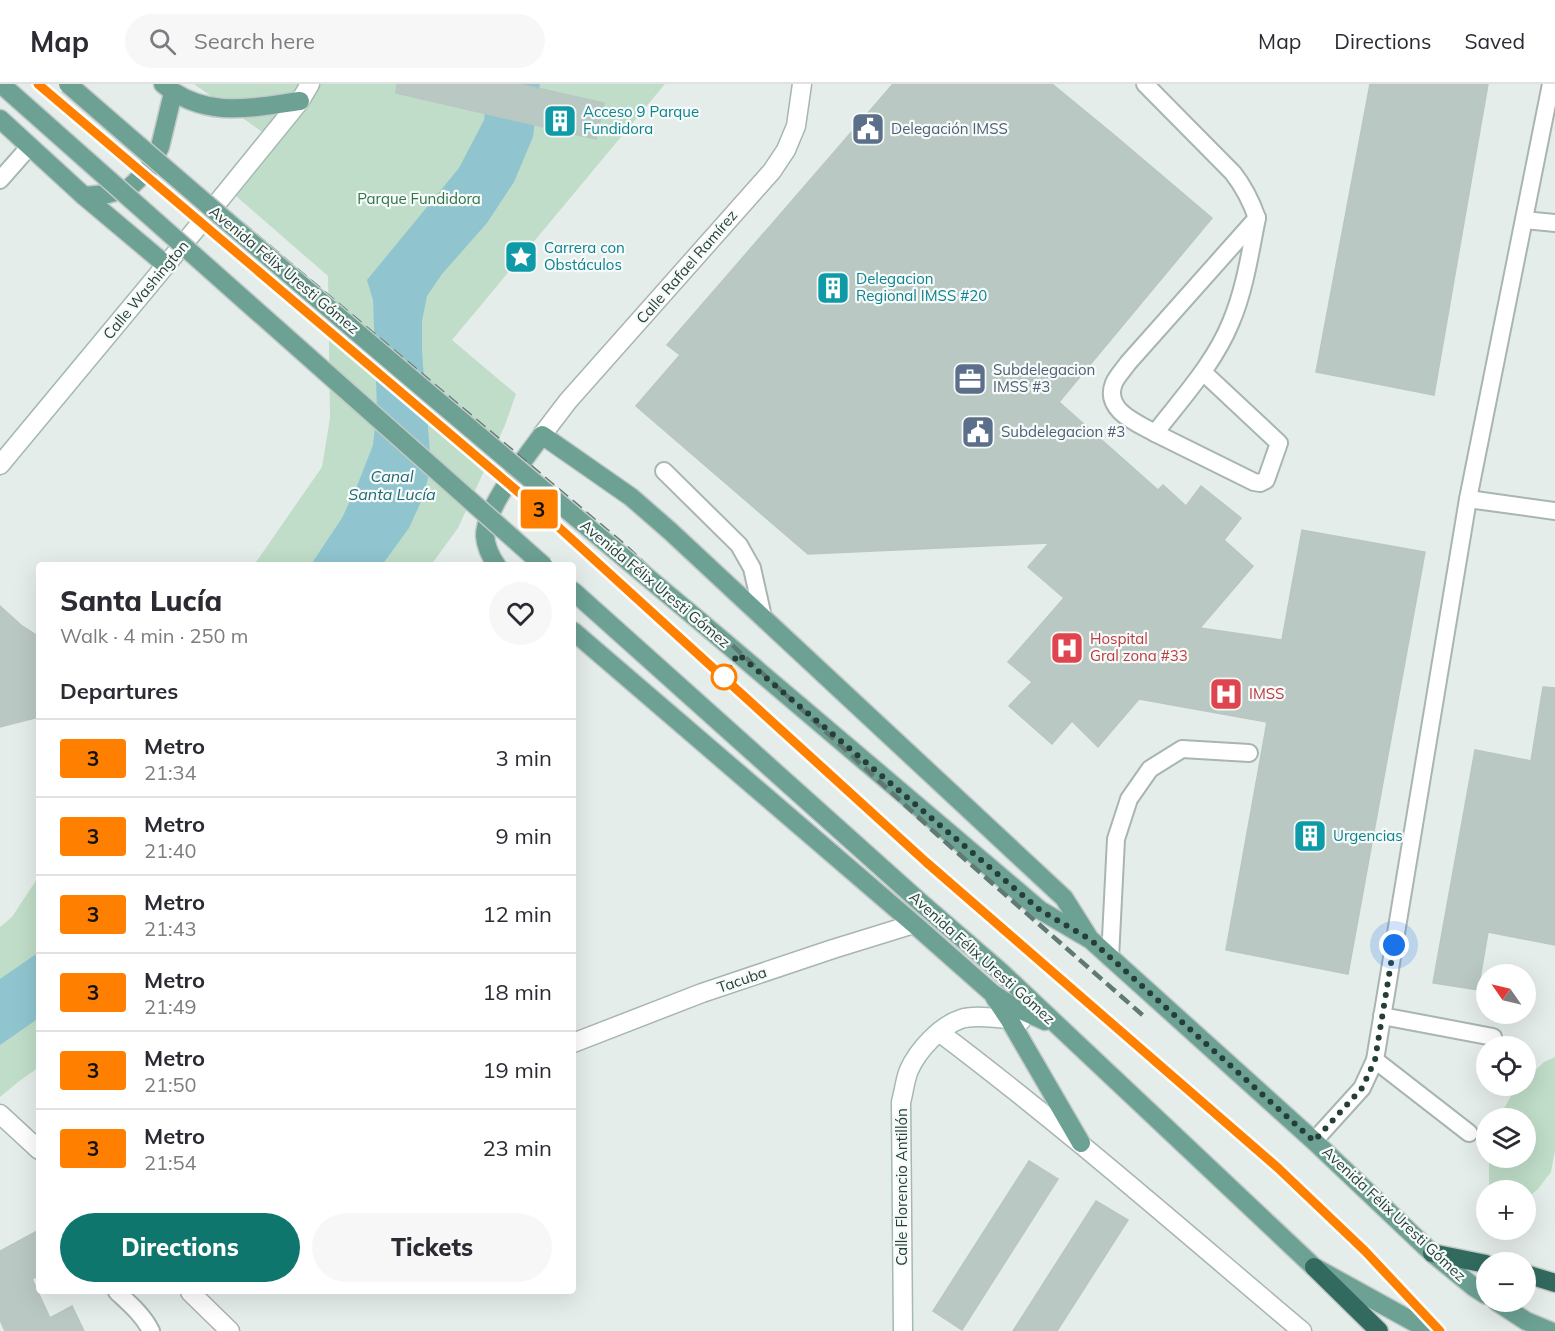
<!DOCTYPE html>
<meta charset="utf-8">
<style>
body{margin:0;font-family:Mulish,sans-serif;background:#f7f7f7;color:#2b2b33;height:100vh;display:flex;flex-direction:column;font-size:22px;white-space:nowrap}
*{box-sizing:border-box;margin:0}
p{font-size:20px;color:#7c7c81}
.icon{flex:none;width:33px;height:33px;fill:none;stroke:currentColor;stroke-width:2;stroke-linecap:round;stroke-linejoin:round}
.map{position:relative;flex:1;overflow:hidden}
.panel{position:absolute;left:36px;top:478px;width:540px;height:732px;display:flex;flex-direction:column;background:#fff;border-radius:6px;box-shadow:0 6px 24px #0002}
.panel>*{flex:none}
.badge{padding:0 12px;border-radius:4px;font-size:21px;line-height:39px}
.needle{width:39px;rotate:304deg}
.controls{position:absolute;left:1476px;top:880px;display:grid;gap:12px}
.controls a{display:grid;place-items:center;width:60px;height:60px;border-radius:50%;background:#fff;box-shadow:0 6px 24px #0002;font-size:30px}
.you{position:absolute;width:30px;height:30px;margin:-15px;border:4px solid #fff;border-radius:50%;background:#1a73e8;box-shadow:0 0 0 9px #1a73e833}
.map>.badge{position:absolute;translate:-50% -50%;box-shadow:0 0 0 3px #fff}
h2{padding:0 24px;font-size:22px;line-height:54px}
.round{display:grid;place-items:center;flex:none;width:63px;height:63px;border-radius:32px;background:#f7f7f7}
.summary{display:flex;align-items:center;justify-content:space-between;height:102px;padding:0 24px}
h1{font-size:28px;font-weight:800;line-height:45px}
.action{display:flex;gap:12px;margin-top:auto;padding:12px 24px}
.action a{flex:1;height:69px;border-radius:36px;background:#0f766e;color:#fff;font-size:24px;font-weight:800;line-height:69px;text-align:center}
.action a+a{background:#f7f7f7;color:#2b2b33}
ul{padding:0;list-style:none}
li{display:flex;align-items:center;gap:18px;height:78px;padding:0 24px;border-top:2px solid #e1e1e2}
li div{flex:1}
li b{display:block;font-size:22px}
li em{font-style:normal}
li .badge{min-width:66px;font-weight:700;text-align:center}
header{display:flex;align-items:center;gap:36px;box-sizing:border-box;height:84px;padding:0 30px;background:#fff;border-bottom:2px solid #e1e1e2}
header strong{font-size:28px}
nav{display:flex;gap:33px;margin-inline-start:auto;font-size:21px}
.search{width:420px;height:54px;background:#f7f7f7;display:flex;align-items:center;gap:15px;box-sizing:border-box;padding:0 21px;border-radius:33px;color:#7c7c81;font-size:22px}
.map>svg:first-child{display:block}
.green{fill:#bfddc8}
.water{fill:#90c5cf}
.building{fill:#bac8c3;stroke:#b8c7c1;stroke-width:1.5}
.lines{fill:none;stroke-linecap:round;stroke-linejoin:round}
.lane-casing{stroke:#a8b5b1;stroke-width:20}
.street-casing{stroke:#a8b5b1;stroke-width:21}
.secondary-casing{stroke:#a4b9b2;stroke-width:21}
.primary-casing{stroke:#c2c9c7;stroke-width:21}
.highway-casing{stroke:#c2c9c7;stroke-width:21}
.lane{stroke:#fff;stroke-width:16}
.street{stroke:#fff;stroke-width:18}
.secondary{stroke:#fff;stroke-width:18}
.primary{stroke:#6ca194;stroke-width:18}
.highway{stroke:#326a5f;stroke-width:18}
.rail{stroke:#607a73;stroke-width:4.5;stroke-dasharray:12 6;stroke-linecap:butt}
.primary-bridge-casing{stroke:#c2c9c7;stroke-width:21;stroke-linecap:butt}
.primary-bridge{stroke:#6ca194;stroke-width:18}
.line-casing{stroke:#fff;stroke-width:14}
.line{stroke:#ff8000;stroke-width:9}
.walk{stroke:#253f38;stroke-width:6;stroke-dasharray:0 10.8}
.stop-dot{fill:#fff;stroke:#ff8000;stroke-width:3}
.labels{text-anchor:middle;stroke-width:4.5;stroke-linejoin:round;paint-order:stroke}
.culture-label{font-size:15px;fill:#0d838f;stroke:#f6faf8;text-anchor:start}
.service-label{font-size:15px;fill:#4e5e75;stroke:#f6faf8;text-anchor:start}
.park-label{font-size:15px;fill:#31744b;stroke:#f6faf8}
.street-label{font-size:15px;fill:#253f38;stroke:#f6faf8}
.health-label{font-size:15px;fill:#be3a42;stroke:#f6faf8;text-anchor:start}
.water-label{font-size:16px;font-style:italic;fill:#216978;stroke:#f6faf8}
</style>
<header>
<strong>Map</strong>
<div class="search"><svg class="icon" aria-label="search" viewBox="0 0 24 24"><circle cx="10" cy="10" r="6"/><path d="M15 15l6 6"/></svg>Search here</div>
<nav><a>Map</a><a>Directions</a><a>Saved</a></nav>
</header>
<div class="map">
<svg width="1555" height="1247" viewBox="0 0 1555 1247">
<rect width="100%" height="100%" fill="#e5edea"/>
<g class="green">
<path d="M194,0H665L452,256L516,310L505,341L458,444L431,481H254L322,383L330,334L328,192L236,112L278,59Z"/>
<path d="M39,792V983L18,998L0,1013V843L12,833Z"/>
<path d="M1555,973V1066L1551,1088L1538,1105L1526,1115V1107H1489V1074H1526V1035H1498L1515,1005L1517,1002H1526V995L1544,978Z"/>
</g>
<g class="water">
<path d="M489,0H540L533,53L514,98L487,139L442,190L427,212L422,237V268L431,381L424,411L409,444L382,481L310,482L342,434L357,402L373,361L377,324L373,216L367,196L459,84L484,36Z"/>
<path d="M39,868V934L0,961V895Z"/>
</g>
<g class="building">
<path d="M397,0H519L604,19L596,55L396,9Z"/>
<path d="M893,0H1052L1113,50L1212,134L1059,318L1158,406L1163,401L1186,422L1201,402L1241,434L1224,456L1253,482L1200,544L1282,556L1302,446L1425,468L1348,890L1226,866L1267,638L1139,615L1098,663L1072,637L1052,660L1009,622L1032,598L1008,578L1064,514L1028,483L1049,459L808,470L636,322L680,271L667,261Z"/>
<path d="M1370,0H1488L1434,311L1316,288Z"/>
<path d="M0,522L21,541L39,553V633L0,643Z"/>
<path d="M1543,603L1555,604V861L1488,848L1478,906L1433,899L1475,666L1531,677Z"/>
<path d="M1029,1077L1058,1095L962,1246L933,1227Z"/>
<path d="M1096,1117L1128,1136L1057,1247H1013Z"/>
<path d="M39,1146V1191L32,1195L50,1234L72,1222L84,1247H5L0,1236V1167Z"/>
</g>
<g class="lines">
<g class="lane-casing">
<g id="lane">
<path d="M1145,0L1233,89C1244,103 1251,117 1257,134"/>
<path d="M0,96L30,62"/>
<path d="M1257,134C1250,169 1245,205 1231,238C1214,280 1182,314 1155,349C1137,339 1103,326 1114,299C1117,292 1124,285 1128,279Z"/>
<path d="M1524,136L1555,139"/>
<path d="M1155,349L1254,398L1260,399L1266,396L1279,359L1203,288"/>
<path d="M664,387L739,461L752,484L763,533"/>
<path d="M1468,415L1555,427"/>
<path d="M1110,874L1116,755L1129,715L1150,685L1182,665L1249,669"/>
<path d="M1382,932L1493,953"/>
<path d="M1469,1049L1375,976L1468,415L1551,0"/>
<path d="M1314,1057L1362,1004L1375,976"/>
<path d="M117,1208C130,1220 143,1231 151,1247"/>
</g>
</g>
<g class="street-casing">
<g id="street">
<path d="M542,351L568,317L772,87L786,66L796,42L802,0"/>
<path d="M939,948C1064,1042 1182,1146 1302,1247"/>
<path d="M573,959L702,909L833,865L914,840"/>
<path d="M0,1030L39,1066"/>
<path d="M190,1208L230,1247"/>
</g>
</g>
<g class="secondary-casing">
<g id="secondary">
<path d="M0,381L205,134L300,17L310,0"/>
<path d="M903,1247L901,1018C904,1008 905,995 909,986C918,966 940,942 961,935C975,930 1006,935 1021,937"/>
</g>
</g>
<g class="primary-casing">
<g id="primary">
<path d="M163,0C204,35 251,24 300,17"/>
<path d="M0,35L84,112L166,181"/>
<path d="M84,112L107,110L129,104L148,86L160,63L173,9"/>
<path d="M497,482C490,472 486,464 485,452C485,423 525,375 542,351L631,413L670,447L1064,814L1088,852"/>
<path d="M573,507L920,818L1001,888L1314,1183L1430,1247"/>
<path d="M702,539L1040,826L1091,856L1314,1057L1432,1169L1475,1204L1486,1211"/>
<path d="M573,547L914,840L992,909L1012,922L1045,937"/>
<path d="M995,914L1009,935L1081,1059"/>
<path d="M1497,1218L1526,1237L1550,1247"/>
</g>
</g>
<g class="highway-casing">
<g id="highway">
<path d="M1432,1169L1486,1180"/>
<path d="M1314,1183L1379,1247"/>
<path d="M1526,1190L1555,1199"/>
</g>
</g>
<use href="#lane" class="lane"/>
<use href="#street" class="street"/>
<use href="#secondary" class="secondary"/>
<use href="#primary" class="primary"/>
<use href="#highway" class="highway"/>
<g class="rail">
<path d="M38,0L543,429L926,778L1128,954"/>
<path d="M76,0L626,463L943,756L1147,935"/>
</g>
<g class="primary-bridge-casing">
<g id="primary-bridge">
<path d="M1,0L544,482"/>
<path d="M68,0C277,182 489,361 702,539"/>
</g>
</g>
<use href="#primary-bridge" class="primary-bridge"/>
</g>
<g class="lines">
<g class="line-casing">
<path id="line" d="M38,0L543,429L926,778L1278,1084L1365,1167L1440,1247"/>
</g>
<use href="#line" class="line"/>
<path class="walk" d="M724,593L738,570L1040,826L1091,856L1314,1057L1362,1004L1375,976L1394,861"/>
</g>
<defs>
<g id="building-square" transform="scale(1.725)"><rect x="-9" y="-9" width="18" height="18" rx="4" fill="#0f9aa8" stroke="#f6faf8"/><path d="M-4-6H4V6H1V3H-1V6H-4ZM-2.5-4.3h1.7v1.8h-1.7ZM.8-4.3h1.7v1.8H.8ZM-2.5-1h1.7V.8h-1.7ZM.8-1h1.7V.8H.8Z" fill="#fff"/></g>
<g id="civic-square" transform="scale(1.725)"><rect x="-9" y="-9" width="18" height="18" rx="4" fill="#5c6f8a" stroke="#f6faf8"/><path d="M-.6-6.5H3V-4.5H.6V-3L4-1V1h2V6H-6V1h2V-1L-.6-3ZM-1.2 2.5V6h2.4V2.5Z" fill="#fff"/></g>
<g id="sight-square" transform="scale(1.725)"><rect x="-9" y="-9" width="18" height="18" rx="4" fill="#0f9aa8" stroke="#f6faf8"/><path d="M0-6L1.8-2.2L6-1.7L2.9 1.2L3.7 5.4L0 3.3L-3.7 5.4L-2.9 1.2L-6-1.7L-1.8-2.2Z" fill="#fff"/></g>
<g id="office-square" transform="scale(1.725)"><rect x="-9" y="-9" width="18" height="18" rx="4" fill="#5c6f8a" stroke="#f6faf8"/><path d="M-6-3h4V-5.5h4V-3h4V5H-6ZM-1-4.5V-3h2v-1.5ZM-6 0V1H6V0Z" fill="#fff"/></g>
<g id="hospital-square" transform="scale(1.725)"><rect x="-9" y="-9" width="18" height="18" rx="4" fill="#e0444e" stroke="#f6faf8"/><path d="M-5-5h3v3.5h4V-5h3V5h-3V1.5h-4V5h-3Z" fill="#fff"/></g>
</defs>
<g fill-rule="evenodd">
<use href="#building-square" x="560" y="37"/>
<use href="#civic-square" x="868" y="45"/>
<use href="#sight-square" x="521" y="173"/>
<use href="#building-square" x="833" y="204"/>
<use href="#office-square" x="970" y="295"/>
<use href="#civic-square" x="978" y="348"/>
<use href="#hospital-square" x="1067" y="564"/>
<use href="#hospital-square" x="1226" y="610"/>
<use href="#building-square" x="1310" y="752"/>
</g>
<circle class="stop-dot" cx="724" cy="593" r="12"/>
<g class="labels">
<g class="culture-label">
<text x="583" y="33">Acceso 9 Parque<tspan x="583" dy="17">Fundidora</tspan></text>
<text x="544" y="169">Carrera con<tspan x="544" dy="17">Obstáculos</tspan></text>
<text x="856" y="200">Delegacion<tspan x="856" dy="17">Regional IMSS #20</tspan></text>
<text x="1333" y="757">Urgencias</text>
</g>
<g class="service-label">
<text x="891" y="50">Delegación IMSS</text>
<text x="993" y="291">Subdelegacion<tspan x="993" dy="17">IMSS #3</tspan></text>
<text x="1001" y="353">Subdelegacion #3</text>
</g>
<g class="park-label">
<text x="419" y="120">Parque Fundidora</text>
</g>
<g class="street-label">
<text transform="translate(687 183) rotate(-49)" y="5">Calle Rafael Ramírez</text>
<text transform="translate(284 186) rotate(40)" y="5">Avenida Félix Uresti Gómez</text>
<text transform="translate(146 206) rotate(-50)" y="5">Calle Washington</text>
<text transform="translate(655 500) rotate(40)" y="5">Avenida Félix Uresti Gómez</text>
<text transform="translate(982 874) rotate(42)" y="5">Avenida Félix Uresti Gómez</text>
<text transform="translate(742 896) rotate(-19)" y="5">Tacuba</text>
<text transform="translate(902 1103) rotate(-90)" y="5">Calle Florencio Antillón</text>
<text transform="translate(1394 1130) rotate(43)" y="5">Avenida Félix Uresti Gómez</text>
</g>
<g class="health-label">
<text x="1090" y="560">Hospital<tspan x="1090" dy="17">Gral zona #33</tspan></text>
<text x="1249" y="615">IMSS</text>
</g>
<g class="water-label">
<text x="392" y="398">Canal<tspan x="392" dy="18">Santa Lucía</tspan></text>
</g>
</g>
</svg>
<div class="controls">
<a><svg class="needle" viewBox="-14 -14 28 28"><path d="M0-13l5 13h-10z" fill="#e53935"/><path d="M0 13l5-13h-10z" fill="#7c7c81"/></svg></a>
<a><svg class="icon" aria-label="locate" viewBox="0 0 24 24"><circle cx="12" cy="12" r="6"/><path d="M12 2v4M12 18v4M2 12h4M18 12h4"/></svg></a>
<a><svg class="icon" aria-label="layers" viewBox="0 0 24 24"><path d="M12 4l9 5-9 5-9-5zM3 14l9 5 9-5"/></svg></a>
<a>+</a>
<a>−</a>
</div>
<div class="you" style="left:1394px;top:861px"></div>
<b class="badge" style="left:539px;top:425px;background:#ff8000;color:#111">3</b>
<section class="panel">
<div class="summary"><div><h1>Santa Lucía</h1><p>Walk · 4 min · 250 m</p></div><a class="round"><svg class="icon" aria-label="heart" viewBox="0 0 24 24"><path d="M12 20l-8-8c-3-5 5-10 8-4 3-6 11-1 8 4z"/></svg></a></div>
<h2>Departures</h2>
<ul>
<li><span class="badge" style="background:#ff8000;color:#111">3</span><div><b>Metro</b><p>21:34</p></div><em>3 min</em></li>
<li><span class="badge" style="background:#ff8000;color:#111">3</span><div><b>Metro</b><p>21:40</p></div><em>9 min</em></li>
<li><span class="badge" style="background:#ff8000;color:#111">3</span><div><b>Metro</b><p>21:43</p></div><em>12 min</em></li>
<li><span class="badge" style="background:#ff8000;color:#111">3</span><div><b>Metro</b><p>21:49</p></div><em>18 min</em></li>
<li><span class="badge" style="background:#ff8000;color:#111">3</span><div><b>Metro</b><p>21:50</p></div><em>19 min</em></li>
<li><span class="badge" style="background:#ff8000;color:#111">3</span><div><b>Metro</b><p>21:54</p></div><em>23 min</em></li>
</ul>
<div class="action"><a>Directions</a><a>Tickets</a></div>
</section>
</div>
